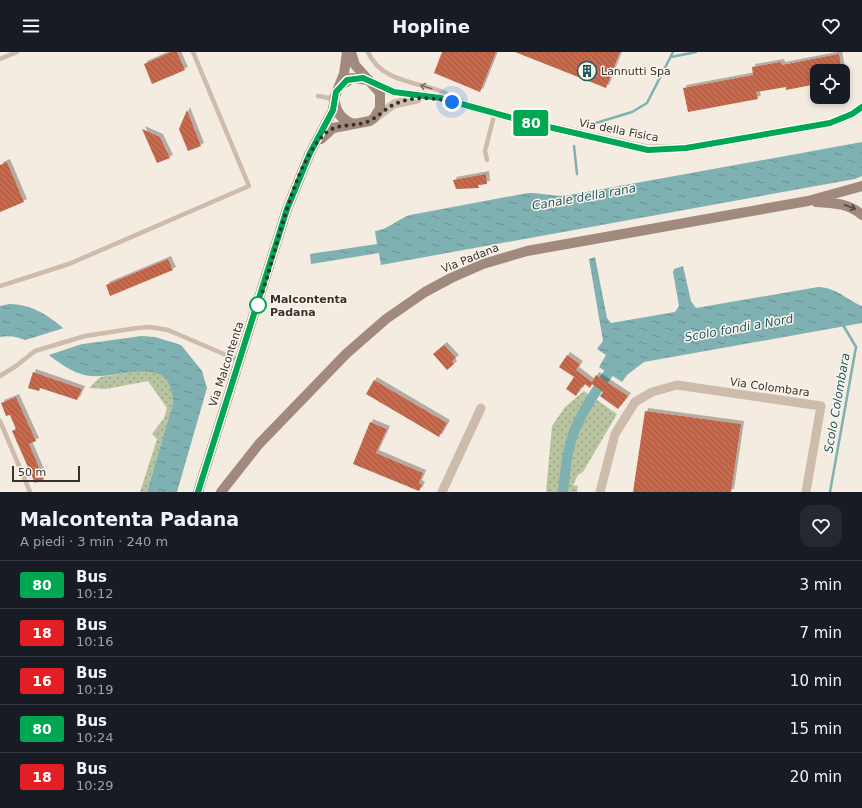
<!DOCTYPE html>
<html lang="it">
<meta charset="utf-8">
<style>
body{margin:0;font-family:"DejaVu Sans",sans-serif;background:#242831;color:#f1f3f6;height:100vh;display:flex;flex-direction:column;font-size:15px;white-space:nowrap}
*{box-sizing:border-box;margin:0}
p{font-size:13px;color:#9ea1a6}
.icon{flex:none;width:22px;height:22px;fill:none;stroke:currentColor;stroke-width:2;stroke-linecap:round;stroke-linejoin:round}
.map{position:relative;height:440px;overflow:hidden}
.details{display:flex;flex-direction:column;background:#171b24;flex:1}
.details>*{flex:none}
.badge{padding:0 8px;border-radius:3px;font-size:14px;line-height:26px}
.fabs{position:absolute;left:810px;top:12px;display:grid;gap:8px}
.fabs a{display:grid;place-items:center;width:40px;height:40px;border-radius:8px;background:#171b24;box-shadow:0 2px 6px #0003;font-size:20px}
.scale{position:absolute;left:12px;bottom:10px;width:68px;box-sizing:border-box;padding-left:4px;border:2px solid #3b302b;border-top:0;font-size:11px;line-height:14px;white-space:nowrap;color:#3b302b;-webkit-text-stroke:3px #fbf5ee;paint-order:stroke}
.you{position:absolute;width:20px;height:20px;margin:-10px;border:3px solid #fff;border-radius:50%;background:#1a73e8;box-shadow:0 0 0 6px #1a73e833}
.map>.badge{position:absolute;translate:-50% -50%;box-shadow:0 0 0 2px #fff}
.round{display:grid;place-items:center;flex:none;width:42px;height:42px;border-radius:12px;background:#242831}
.overview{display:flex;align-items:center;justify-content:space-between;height:68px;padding:0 20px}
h1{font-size:19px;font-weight:700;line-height:30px}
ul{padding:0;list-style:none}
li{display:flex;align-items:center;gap:12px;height:48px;padding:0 20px;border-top:1px solid #363941}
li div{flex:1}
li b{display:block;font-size:15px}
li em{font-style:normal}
li .badge{min-width:44px;font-weight:700;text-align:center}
header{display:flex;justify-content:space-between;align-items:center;height:52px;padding:0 20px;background:#171b24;font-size:18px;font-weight:700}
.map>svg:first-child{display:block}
.grass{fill:url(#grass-dots)}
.water{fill:url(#water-ripples)}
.pier{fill:#f4ebe1}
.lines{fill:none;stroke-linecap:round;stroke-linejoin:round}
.stream{stroke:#7fb0b2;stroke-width:2.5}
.canal{stroke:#7fb0b2;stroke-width:10}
.building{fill:url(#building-back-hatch);filter:url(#shadow)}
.lane{stroke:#cdbbac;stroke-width:4.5}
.street{stroke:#cdbbac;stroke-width:9}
.secondary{stroke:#a18a7d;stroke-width:10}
.oneway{stroke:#7d6f65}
.oneway2{stroke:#544640}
.line-casing{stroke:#fff;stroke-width:9}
.line{stroke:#00a651;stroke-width:6}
.walk{stroke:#3b302b;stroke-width:4;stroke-dasharray:0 7.2}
.stop-dot{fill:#fff;stroke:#00a651;stroke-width:2}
.labels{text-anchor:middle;stroke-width:3;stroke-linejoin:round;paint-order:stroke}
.poi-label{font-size:11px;fill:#3b302b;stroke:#fbf5ee;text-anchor:start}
.street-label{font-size:11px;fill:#3b302b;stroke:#fbf5ee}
.stop-label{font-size:11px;font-weight:bold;fill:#3b302b;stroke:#fbf5ee;text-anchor:start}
.water-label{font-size:12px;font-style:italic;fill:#1f5a5e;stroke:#fbf5ee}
</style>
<header><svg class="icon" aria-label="menu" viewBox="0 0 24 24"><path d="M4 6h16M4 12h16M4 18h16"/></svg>Hopline<svg class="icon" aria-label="heart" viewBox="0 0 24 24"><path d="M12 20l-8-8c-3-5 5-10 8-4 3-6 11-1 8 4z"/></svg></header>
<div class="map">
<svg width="862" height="440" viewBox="0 0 862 440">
<defs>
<pattern id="grass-dots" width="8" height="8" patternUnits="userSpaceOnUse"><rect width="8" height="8" fill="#b8c4a0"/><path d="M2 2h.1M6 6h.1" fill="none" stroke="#97a083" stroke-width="1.8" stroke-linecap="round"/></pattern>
<pattern id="water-ripples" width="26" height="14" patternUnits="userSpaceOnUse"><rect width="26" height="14" fill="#7fb0b2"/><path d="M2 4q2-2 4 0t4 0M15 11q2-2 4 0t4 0" fill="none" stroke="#699091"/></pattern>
<pattern id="building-back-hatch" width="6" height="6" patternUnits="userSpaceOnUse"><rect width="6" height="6" fill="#c8694b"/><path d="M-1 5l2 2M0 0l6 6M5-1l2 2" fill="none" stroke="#a4573f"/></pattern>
<filter id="shadow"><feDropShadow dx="3" dy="-3" stdDeviation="0" flood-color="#0004"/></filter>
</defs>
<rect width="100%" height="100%" fill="#f4ebe1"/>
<g class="grass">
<path d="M148,318C168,324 173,331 173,351L147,440H140L157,387L152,382L164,366L167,356L148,329L106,337L89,336L100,325Z"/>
<path d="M584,339L617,362L583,420L578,423L573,433L578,434L577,440H546L552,374L565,355Z"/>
</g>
<g class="water">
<path d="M862,90V124L855,127L381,213L379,201L311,212L310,202L377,192L375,179C387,178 398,167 410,163L528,141C542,140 556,146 570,143Z"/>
<path d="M595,205L607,266L611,271L675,260L679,254L673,220L674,217L683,214L691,249L696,256L818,235C838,236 845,247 862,254V271L644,310L627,323L622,330L599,315L606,303L597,297L603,289L589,207Z"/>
<path d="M9,252C41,252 59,274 83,292L142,284L155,285L181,293L202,319L207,336L177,440H147L173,351C172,295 113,333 81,322C52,313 32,279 0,285V254Z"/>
</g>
<path class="pier" d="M64,276L85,291L46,304L22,289Z"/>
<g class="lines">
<g class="stream">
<path d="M671,5L696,0"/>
<path d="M596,71L632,60L647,51L673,0"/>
<path d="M574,94L577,122"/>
<path d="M830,440L856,295L843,273"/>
</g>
<path class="canal" d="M563,440C565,419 567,397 575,377C585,354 601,331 616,311"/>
</g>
<g class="building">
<path d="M171,0H177L185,18L152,32L144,12Z"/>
<path d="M442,0H496L480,40L434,21Z"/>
<path d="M515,0H620L606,36Z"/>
<path d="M839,2L842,19H817V32L786,38V35L756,40L758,47L688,60L683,36L753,23L752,15L781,10L782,13Z"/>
<path d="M187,58L201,94L188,99L179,77Z"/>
<path d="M142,77L160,85L170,106L157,111Z"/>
<path d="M7,110L24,150L0,160V113Z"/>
<path d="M486,122L487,132L478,133L479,136L456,137L453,128Z"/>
<path d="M168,207L173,218L110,244L106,233Z"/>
<path d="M444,293L456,306L452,309L454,312L447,318L433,302Z"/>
<path d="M567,303L580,312L576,318L592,330L596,323L628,344L618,357L600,344L603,340L592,332L590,336L585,332L582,336L581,335L576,344L566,337L574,325L559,315Z"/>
<path d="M33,320L82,337L77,348L40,336L39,339L28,336Z"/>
<path d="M374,328L447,371L439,385L366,342Z"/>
<path d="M16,345L36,389L29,392L44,427L35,431L12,379L16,377L10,363L6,364L1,351Z"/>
<path d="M645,359L741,372L731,440H633Z"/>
<path d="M370,370L387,377L376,401L423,421L419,431L422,433L419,439L353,412Z"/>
</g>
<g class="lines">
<g class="lane">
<path d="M368,0C380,28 413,30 438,38C446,41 454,45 461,48"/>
<path d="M0,7L17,0"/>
<path d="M318,44L335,47"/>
<path d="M487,108L485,99L495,60"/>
<path d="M0,234L69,212L249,134L193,0"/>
<path d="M0,324L16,314L35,299L85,284L137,276L150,275L168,278L240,309"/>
<path d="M0,369L30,440"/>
</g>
<g class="street">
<path d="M371,30L394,40L440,46L523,69L647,97L686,96L830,71L852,62L862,55"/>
<path d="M375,66L394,52L417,47"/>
<path d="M442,440L481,356"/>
<path d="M600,440L615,382L635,350L652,340L677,333L821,354L806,440"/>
</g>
<g class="secondary">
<path d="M340,34L352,26L369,28"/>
<path d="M335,51C337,62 343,69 354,72"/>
<path d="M321,87L333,76L370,69L374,66L380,56V41L355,13L351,0"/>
<path d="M816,150C833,151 848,151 862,163"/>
<path d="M198,440L287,157L310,101L333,58L335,44L344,22L347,0"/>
<path d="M221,440L259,392L346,302L386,267L425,240L451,226L483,212L527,199L808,149L862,134"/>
</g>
</g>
<defs><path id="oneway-shaft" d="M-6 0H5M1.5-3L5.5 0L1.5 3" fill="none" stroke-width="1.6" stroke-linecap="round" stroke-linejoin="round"/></defs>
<use class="oneway" href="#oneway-shaft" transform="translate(426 35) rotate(-163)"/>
<use class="oneway2" href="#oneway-shaft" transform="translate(850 155) rotate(21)"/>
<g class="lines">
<g class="line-casing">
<path id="line" d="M198,440L287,157L310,101L333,58L336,40L347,28L363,26L394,40L440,46L523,69L648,98L686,96L830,71L852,62L862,55"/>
</g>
<use href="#line" class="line"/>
<path class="walk" d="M258,253C275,210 292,108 327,80C340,70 357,76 371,68C379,64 385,57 393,53C410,44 434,45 452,50"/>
</g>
<defs>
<g id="building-ring" transform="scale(1)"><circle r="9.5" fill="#fbf5ee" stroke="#1f5a5e" stroke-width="1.5"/><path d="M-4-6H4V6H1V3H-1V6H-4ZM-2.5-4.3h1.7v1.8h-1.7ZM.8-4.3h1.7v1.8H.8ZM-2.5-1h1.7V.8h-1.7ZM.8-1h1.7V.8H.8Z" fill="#1f5a5e"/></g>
</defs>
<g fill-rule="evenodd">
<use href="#building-ring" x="587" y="19"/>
</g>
<circle class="stop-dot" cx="258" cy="253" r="8"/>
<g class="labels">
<g class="poi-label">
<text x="601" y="23">Lannutti Spa</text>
</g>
<g class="street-label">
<text transform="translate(619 78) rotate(11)" y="4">Via della Fisica</text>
<text transform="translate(470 206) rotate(-22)" y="4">Via Padana</text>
<text transform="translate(226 312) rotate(-72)" y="4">Via Malcontenta</text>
<text transform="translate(770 335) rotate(8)" y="4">Via Colombara</text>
</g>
<g class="stop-label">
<text x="270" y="251">Malcontenta<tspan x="270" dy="13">Padana</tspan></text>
</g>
<g class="water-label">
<text transform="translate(584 145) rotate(-10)" y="4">Canale della rana</text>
<text transform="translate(739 276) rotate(-10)" y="4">Scolo fondi a Nord</text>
<text transform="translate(837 351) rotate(-80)" y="4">Scolo Colombara</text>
</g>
</g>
</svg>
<div class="fabs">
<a><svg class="icon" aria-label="locate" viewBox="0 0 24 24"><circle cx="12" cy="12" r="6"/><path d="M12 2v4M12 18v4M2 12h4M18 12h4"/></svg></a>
</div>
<div class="scale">50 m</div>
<div class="you" style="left:452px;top:50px"></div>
<b class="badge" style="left:531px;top:71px;background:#00a651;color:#fff">80</b>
</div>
<section class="details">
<div class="overview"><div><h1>Malcontenta Padana</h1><p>A piedi · 3 min · 240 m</p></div><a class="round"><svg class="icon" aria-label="heart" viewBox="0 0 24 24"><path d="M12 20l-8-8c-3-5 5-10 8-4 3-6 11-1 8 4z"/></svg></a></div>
<ul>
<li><span class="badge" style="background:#00a651;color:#fff">80</span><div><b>Bus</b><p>10:12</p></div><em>3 min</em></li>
<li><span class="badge" style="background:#e31e24;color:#fff">18</span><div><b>Bus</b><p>10:16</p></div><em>7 min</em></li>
<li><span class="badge" style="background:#e31e24;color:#fff">16</span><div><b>Bus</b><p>10:19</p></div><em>10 min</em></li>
<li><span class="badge" style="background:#00a651;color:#fff">80</span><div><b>Bus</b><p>10:24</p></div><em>15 min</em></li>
<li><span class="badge" style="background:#e31e24;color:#fff">18</span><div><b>Bus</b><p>10:29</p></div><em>20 min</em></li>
</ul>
</section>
